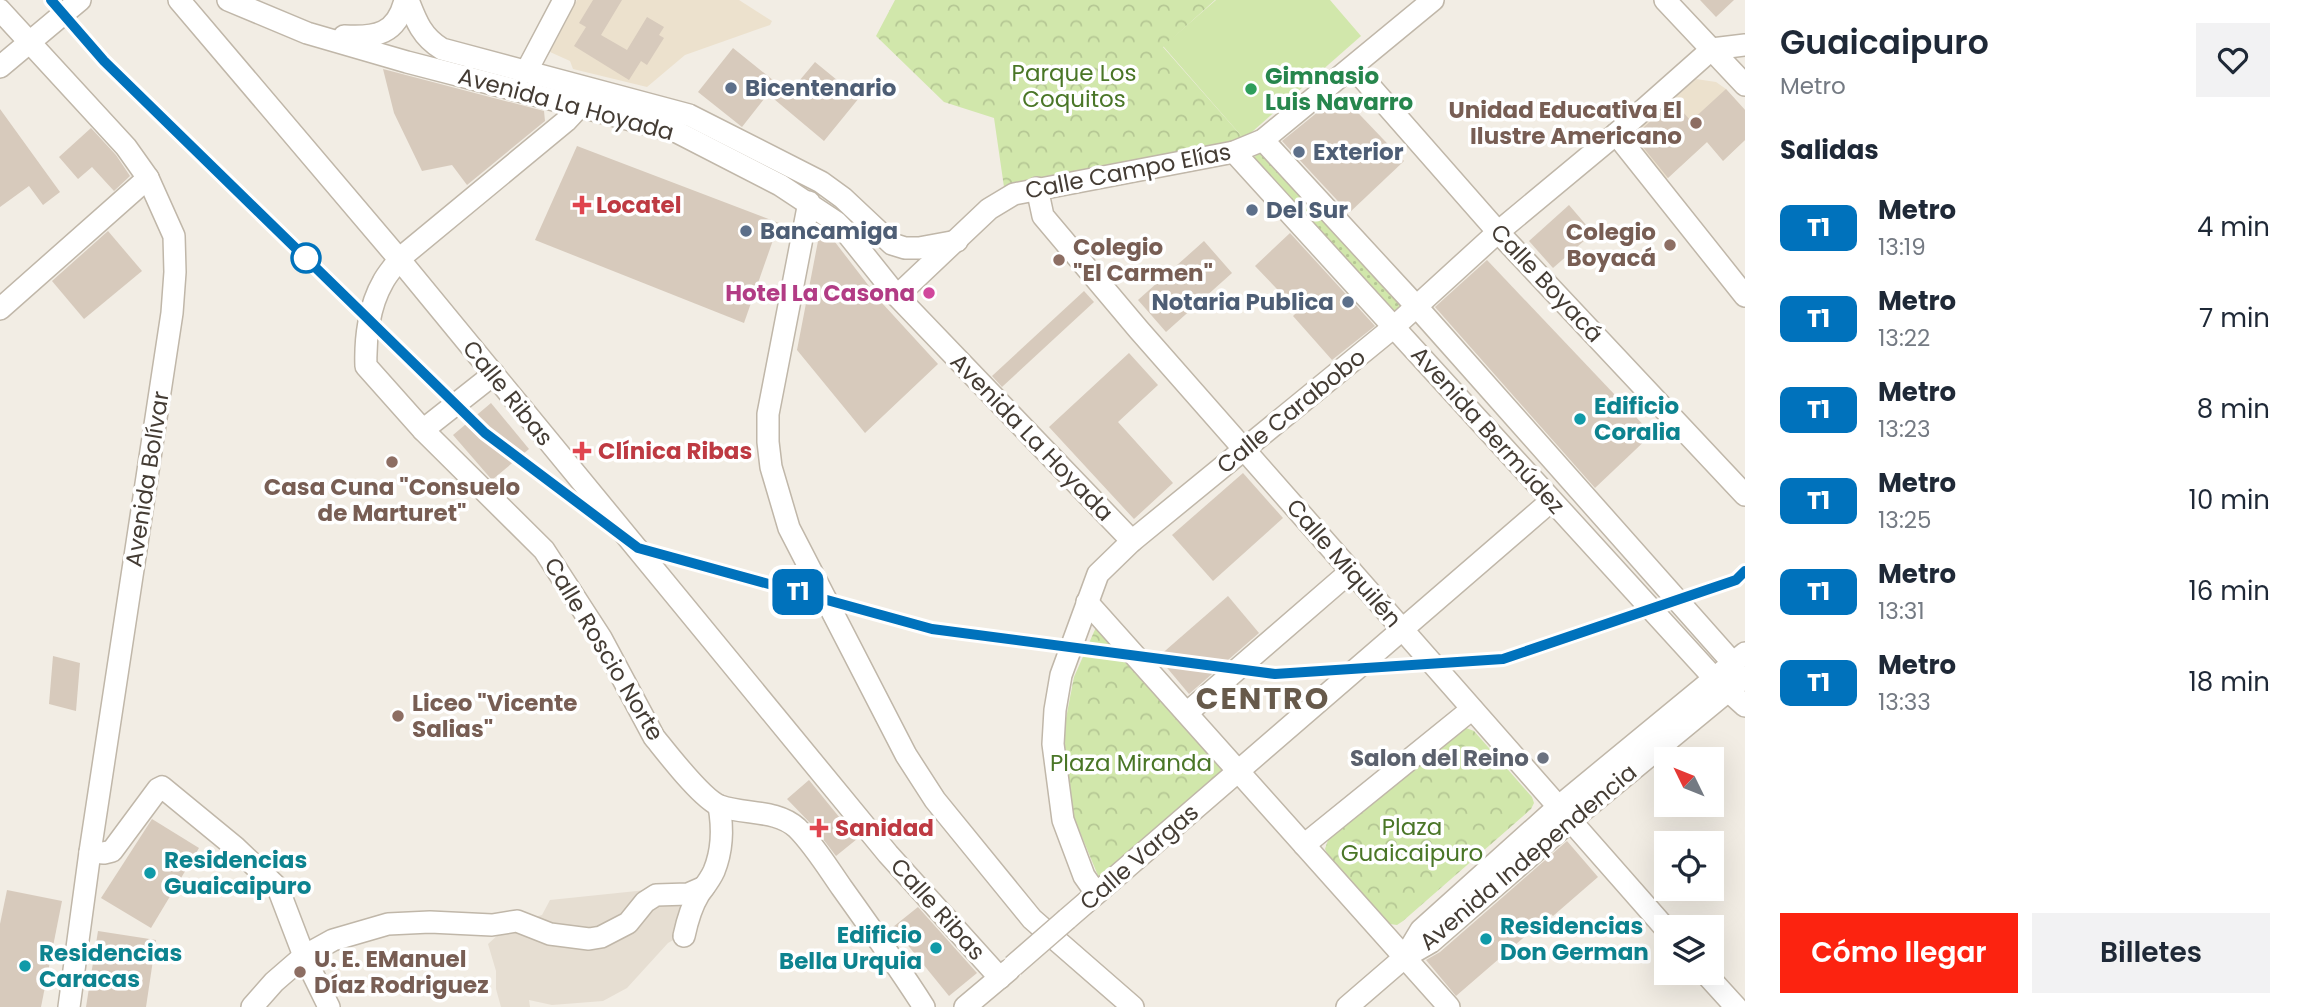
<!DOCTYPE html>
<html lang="es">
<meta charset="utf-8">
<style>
body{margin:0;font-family:Poppins,sans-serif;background:#f2f2f3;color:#1f2937;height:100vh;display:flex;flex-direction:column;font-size:26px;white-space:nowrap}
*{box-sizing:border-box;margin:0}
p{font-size:23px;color:#747a83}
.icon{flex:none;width:38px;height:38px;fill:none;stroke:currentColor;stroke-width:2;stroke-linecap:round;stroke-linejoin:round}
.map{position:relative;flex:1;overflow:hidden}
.panel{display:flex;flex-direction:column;background:#fff;width:560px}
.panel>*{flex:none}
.badge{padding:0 14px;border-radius:10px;font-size:24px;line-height:46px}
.needle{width:46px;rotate:313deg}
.tools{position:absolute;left:1654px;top:747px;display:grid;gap:14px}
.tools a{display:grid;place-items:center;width:70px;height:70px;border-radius:0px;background:#fff;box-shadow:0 7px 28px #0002;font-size:35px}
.map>.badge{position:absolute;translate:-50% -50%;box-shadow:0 0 0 4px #fff}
h2{padding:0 35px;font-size:26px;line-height:63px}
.round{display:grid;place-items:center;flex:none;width:74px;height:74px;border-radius:0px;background:#f2f2f3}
.head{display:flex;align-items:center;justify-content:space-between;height:119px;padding:0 35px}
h1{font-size:33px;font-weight:600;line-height:52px}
.button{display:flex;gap:14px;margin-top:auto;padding:14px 35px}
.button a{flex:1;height:80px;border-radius:0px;background:#fc2310;color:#fff;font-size:28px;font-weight:600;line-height:80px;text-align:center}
.button a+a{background:#f2f2f3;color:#1f2937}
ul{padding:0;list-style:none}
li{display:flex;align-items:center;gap:21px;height:91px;padding:0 35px}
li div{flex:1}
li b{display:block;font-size:26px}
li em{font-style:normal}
li .badge{min-width:77px;font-weight:700;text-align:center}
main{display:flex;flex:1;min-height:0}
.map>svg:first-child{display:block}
.residential{fill:#e6ded2}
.education{fill:#ece1cd}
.grass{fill:url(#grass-dots)}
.park{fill:url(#park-crowns)}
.pitch{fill:#d1e7ab}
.building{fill:#d7cabc}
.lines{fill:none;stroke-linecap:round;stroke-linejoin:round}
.minor-casing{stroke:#c0b7a9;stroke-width:24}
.minor{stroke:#fff;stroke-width:21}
.minor-bridge-casing{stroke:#c0b7a9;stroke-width:24;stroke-linecap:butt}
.minor-bridge{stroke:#fff;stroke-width:21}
.line-casing{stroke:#fff;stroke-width:16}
.line{stroke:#0072bc;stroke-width:10}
.service-dot{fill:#5c6f8a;stroke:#fff;stroke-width:2.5}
.leisure-dot{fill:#2e9e5b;stroke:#fff;stroke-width:2.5}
.education-dot{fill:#8d6e63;stroke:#fff;stroke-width:2.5}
.health-dot{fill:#e0444e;stroke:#fff;stroke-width:2.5}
.stop-dot{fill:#fff;stroke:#0072bc;stroke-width:3.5}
.hotel-dot{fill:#d1479c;stroke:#fff;stroke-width:2.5}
.culture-dot{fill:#0f9aa8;stroke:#fff;stroke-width:2.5}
.worship-dot{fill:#6b7280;stroke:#fff;stroke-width:2.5}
.labels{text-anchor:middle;stroke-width:7;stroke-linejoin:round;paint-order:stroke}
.park-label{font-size:23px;fill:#4a7627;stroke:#fff}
.leisure-label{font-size:23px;font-weight:bold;fill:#27864d;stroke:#fff;text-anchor:start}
.service-label{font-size:23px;font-weight:bold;fill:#4e5e75;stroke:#fff;text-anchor:start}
.street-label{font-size:23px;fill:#443c34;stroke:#fff}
.education-label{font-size:23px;font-weight:bold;fill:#785e54;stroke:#fff;text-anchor:start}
.health-label{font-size:23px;font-weight:bold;fill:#be3a42;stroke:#fff;text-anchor:start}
.hotel-label{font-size:23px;font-weight:bold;fill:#b23c85;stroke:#fff;text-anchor:end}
.culture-label{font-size:23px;font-weight:bold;fill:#0d838f;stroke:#fff;text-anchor:start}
.worship-label{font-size:23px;font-weight:bold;fill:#5b616d;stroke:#fff;text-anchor:end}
.district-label{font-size:30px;font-weight:bold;letter-spacing:2px;fill:#675a4b;stroke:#fff}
</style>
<main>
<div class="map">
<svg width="1745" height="1007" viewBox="0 0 1745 1007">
<defs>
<pattern id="grass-dots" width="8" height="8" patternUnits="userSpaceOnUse" patternTransform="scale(1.75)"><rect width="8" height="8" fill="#d1e7ab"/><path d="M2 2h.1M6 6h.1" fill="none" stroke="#b5c794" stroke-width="1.8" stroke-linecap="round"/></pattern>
<pattern id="park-crowns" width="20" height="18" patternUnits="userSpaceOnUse" patternTransform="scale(1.75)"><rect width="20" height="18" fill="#d1e7ab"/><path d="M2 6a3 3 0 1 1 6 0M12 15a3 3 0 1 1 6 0" fill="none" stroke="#b5c794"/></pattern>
</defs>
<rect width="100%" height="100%" fill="#f2ede4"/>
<path class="residential" d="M685,886L679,937L668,943L627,988L603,1001L552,1005L529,1000L530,1007H501L496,989V971L488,944L510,924L542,915L550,900Z"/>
<g class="education">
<path d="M577,0H739L772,21L770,25L685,55L647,87L573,69L570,61L550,52Z"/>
<path d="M1696,79L1716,82L1726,89L1745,110V140L1723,160L1707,142L1664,181L1631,143L1632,135Z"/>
</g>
<path class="grass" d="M1262,150L1402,305L1392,315L1251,160Z"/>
<g class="park">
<path d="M895,0H1215L1163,47L1244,139L1004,187L994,118L944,102L876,36Z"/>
<path d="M1097,625L1224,771L1099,878L1072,813L1062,739L1074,677Z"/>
<path d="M1461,726L1474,731L1532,797L1534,803L1531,809L1403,921L1397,925L1390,924L1328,855L1325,849L1329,837Z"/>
</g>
<path class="pitch" d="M1216,0H1330L1361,36L1244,139L1163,46Z"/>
<g class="building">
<path d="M593,0H622L601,35L627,50L647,17L664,27L659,35L664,38L647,65L641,61L629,80L574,46L586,27L579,23Z"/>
<path d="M1700,0H1734L1716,17Z"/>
<path d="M733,48L789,93L815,62L859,98L824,141L768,94L742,127L698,92Z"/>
<path d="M383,69L544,111L545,121L467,185L452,165L422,171L394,113Z"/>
<path d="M1726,89L1745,110V140L1723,161L1707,142L1668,178L1634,136L1673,101L1691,121Z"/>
<path d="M1340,94L1404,161L1349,213L1282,141Z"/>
<path d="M0,109L60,192L43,205L29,186L0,207Z"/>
<path d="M91,128L116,155L130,176L114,191L92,167L78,179L59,157Z"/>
<path d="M577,146L779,223L744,323L535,240Z"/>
<path d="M1569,205L1593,233L1553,268L1529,241Z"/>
<path d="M108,231L142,271L84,319L52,281Z"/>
<path d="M828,233L882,303L938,364L865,433L797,350L819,236Z"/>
<path d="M1290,233L1375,326L1332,360L1293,316L1298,311L1255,266Z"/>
<path d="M1204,241L1232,273L1166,332L1138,300Z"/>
<path d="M1487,260L1652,434L1595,488L1435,307Z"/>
<path d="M1084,291L1094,302L1002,387L992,376Z"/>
<path d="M1129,353L1158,385L1118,422L1173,483L1134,519L1049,427Z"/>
<path d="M491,403L529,449L492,480L453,435Z"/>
<path d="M1243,473L1283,518L1213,581L1172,535Z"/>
<path d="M1228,596L1259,633L1189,694L1158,657Z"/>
<path d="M53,656L80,663L76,711L49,704Z"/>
<path d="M809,780L857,839L836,856L813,826L787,799Z"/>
<path d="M152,819L199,848L151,928L101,898Z"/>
<path d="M1567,841L1598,877L1553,916L1551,914L1456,996L1426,960L1440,952Z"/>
<path d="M7,890L62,901L41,1007H0V924Z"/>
<path d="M918,907L977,973L949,996L893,927Z"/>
<path d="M98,931L156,940L146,1007H86Z"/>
</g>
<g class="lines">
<g class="minor-casing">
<g id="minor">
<path d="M179,0L399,259L888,854L1000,978"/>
<path d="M228,0L307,33L407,62L677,132L780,185L836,222L845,231L897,296L1132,541"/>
<path d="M408,0C416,21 422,37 442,49L689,115L821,182L843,198L892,244L905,248H919L957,241"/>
<path d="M1665,0L1745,85"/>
<path d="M0,10L126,147L148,178L174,236L175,272L172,313L90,852L69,1007"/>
<path d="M344,36C376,38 397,34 405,0"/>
<path d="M0,67L80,0"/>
<path d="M1353,67L1498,232L1745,495"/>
<path d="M526,72L564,0"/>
<path d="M579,107L566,121L399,259C394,267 387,274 383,282C369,306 365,339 366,366L423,430L544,550L601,638L654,737C667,753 702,799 720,806C745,815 776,809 797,828C814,845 828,868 842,888C870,927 898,966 924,1007"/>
<path d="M1616,134L1745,296"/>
<path d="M1263,140L1417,307L1733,663"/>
<path d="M1234,152L1714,678L1745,706"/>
<path d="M1037,188L1043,216L1139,330L1666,929"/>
<path d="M809,202L768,414V442L771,467L789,528L906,755L935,800L1032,919L1133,1007"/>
<path d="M897,296L989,209L1014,194L1234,152L1263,140L1433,0"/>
<path d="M0,309L148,178"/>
<path d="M423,430L494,374"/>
<path d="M1087,602L1449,1007"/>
<path d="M1188,712L1351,571"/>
<path d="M1304,845L1472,709"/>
<path d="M90,852L104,853L112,851L158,789L162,787L235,847L278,888L304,956L333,940L388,924L430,922L492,925L517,921L550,934L589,939L601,937L628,923L645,902L656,895L688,894L704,887"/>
<path d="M1096,893L1084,876L1063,820L1053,744L1055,710L1061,675L1098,574L1132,541L1395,326L1498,232L1616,134L1712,49L1745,45"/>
<path d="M1067,919L1551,501"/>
<path d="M684,936C687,922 691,907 699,894C704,887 710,880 714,871C723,849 723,828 719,806"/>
<path d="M1406,955L1421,930L1558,807L1745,653"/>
<path d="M1705,973L1736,1007"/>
<path d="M252,1007L274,982L304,956L329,1007"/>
<path d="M965,1007L1009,970"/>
<path d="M1347,1007L1405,957L1431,942L1569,822L1745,677"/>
</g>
</g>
<use href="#minor" class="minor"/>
<g class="minor-bridge-casing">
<path id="minor-bridge" d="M1013,966L1067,919"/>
</g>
<use href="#minor-bridge" class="minor-bridge"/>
</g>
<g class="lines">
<g class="line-casing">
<path id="line" d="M51,0L104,61L485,433L638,548L932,629L1275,674L1503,659L1736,580L1745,571"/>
</g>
<use href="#line" class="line"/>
</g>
<g class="service-dot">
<circle cx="731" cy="88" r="7"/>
<circle cx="1299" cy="152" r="7"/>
<circle cx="1252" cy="210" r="7"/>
<circle cx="746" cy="231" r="7"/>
<circle cx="1348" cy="302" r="7"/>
</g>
<circle class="leisure-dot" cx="1251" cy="89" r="7"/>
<g class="education-dot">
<circle cx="1696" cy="123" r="7"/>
<circle cx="1670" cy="245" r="7"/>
<circle cx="1059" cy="260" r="7"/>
<circle cx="392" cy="462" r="7"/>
<circle cx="398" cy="716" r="7"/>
<circle cx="300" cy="972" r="7"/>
</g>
<g class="health-dot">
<path d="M578.5 194.5h7v7h7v7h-7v7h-7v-7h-7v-7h7z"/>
<path d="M578.5 440.5h7v7h7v7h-7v7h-7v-7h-7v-7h7z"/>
<path d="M815.5 817.5h7v7h7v7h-7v7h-7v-7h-7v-7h7z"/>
</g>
<circle class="stop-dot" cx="306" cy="258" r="14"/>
<circle class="hotel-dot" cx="929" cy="293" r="7"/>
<g class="culture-dot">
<circle cx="1580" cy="419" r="7"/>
<circle cx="150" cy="873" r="7"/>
<circle cx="1486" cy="939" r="7"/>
<circle cx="936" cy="948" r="7"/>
<circle cx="25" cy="966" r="7"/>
</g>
<circle class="worship-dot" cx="1543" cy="758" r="7"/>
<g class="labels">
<g class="park-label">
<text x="1074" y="81">Parque Los<tspan x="1074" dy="26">Coquitos</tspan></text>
<text x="1131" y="771">Plaza Miranda</text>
<text x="1412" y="835">Plaza<tspan x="1412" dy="26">Guaicaipuro</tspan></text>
</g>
<g class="leisure-label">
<text x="1265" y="84">Gimnasio<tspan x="1265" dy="26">Luis Navarro</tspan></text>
</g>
<g class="service-label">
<text x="745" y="96">Bicentenario</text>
<text x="1313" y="160">Exterior</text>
<text x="1266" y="218">Del Sur</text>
<text x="760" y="239">Bancamiga</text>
<text x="1334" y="310" text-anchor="end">Notaria Publica</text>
</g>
<g class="street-label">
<text transform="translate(566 104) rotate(15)" y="8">Avenida La Hoyada</text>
<text transform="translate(1128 171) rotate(-11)" y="8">Calle Campo Elías</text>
<text transform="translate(1547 283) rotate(47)" y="8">Calle Boyacá</text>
<text transform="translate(508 393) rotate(51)" y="8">Calle Ribas</text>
<text transform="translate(1291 411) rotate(-39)" y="8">Calle Carabobo</text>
<text transform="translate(1488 430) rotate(48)" y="8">Avenida Bermúdez</text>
<text transform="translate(1032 437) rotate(46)" y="8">Avenida La Hoyada</text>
<text transform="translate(147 479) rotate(-81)" y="8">Avenida Bolívar</text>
<text transform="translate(1344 563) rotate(49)" y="8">Calle Miquilén</text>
<text transform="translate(604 649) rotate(59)" y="8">Calle Roscio Norte</text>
<text transform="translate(1139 857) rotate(-41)" y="8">Calle Vargas</text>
<text transform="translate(1528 857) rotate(-40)" y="8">Avenida Independencia</text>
<text transform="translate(938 909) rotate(48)" y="8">Calle Ribas</text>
</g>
<g class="education-label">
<text x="1682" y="118" text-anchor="end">Unidad Educativa El<tspan x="1682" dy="26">Ilustre Americano</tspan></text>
<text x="1656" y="240" text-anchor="end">Colegio<tspan x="1656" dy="26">Boyacá</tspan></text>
<text x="1073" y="255">Colegio<tspan x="1073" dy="26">"El Carmen"</tspan></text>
<text x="392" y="495" text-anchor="middle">Casa Cuna "Consuelo<tspan x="392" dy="26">de Marturet"</tspan></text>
<text x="412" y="711">Liceo "Vicente<tspan x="412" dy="26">Salias"</tspan></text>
<text x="314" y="967">U. E. EManuel<tspan x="314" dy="26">Díaz Rodriguez</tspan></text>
</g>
<g class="health-label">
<text x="596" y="213">Locatel</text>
<text x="598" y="459">Clínica Ribas</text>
<text x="835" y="836">Sanidad</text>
</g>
<g class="hotel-label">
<text x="915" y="301">Hotel La Casona</text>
</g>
<g class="culture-label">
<text x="1594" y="414">Edificio<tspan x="1594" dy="26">Coralia</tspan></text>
<text x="164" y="868">Residencias<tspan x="164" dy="26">Guaicaipuro</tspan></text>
<text x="1500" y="934">Residencias<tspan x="1500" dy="26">Don German</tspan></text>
<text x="922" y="943" text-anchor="end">Edificio<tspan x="922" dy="26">Bella Urquia</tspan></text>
<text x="39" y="961">Residencias<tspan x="39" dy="26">Caracas</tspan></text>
</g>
<g class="worship-label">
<text x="1529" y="766">Salon del Reino</text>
</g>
<g class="district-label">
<text x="1263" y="709">CENTRO</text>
</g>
</g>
</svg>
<div class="tools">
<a><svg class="needle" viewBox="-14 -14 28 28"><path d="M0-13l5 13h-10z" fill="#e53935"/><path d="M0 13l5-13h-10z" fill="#747a83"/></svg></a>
<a><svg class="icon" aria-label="locate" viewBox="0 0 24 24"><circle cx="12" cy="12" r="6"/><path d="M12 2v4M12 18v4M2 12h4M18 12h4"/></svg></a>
<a><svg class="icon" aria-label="layers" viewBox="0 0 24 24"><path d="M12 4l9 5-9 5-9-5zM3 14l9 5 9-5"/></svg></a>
</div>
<b class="badge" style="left:798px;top:592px;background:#0072bc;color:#fff">T1</b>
</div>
<section class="panel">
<div class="head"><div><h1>Guaicaipuro</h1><p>Metro</p></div><a class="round"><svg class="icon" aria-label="heart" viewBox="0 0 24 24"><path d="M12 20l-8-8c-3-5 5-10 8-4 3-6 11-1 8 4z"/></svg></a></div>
<h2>Salidas</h2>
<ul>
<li><span class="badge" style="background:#0072bc;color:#fff">T1</span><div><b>Metro</b><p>13:19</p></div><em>4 min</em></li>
<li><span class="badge" style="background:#0072bc;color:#fff">T1</span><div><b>Metro</b><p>13:22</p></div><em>7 min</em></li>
<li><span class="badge" style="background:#0072bc;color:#fff">T1</span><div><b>Metro</b><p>13:23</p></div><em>8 min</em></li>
<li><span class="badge" style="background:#0072bc;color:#fff">T1</span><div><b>Metro</b><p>13:25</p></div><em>10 min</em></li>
<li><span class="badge" style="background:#0072bc;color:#fff">T1</span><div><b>Metro</b><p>13:31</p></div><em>16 min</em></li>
<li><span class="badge" style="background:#0072bc;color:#fff">T1</span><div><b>Metro</b><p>13:33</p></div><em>18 min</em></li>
</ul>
<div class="button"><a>Cómo llegar</a><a>Billetes</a></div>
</section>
</main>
